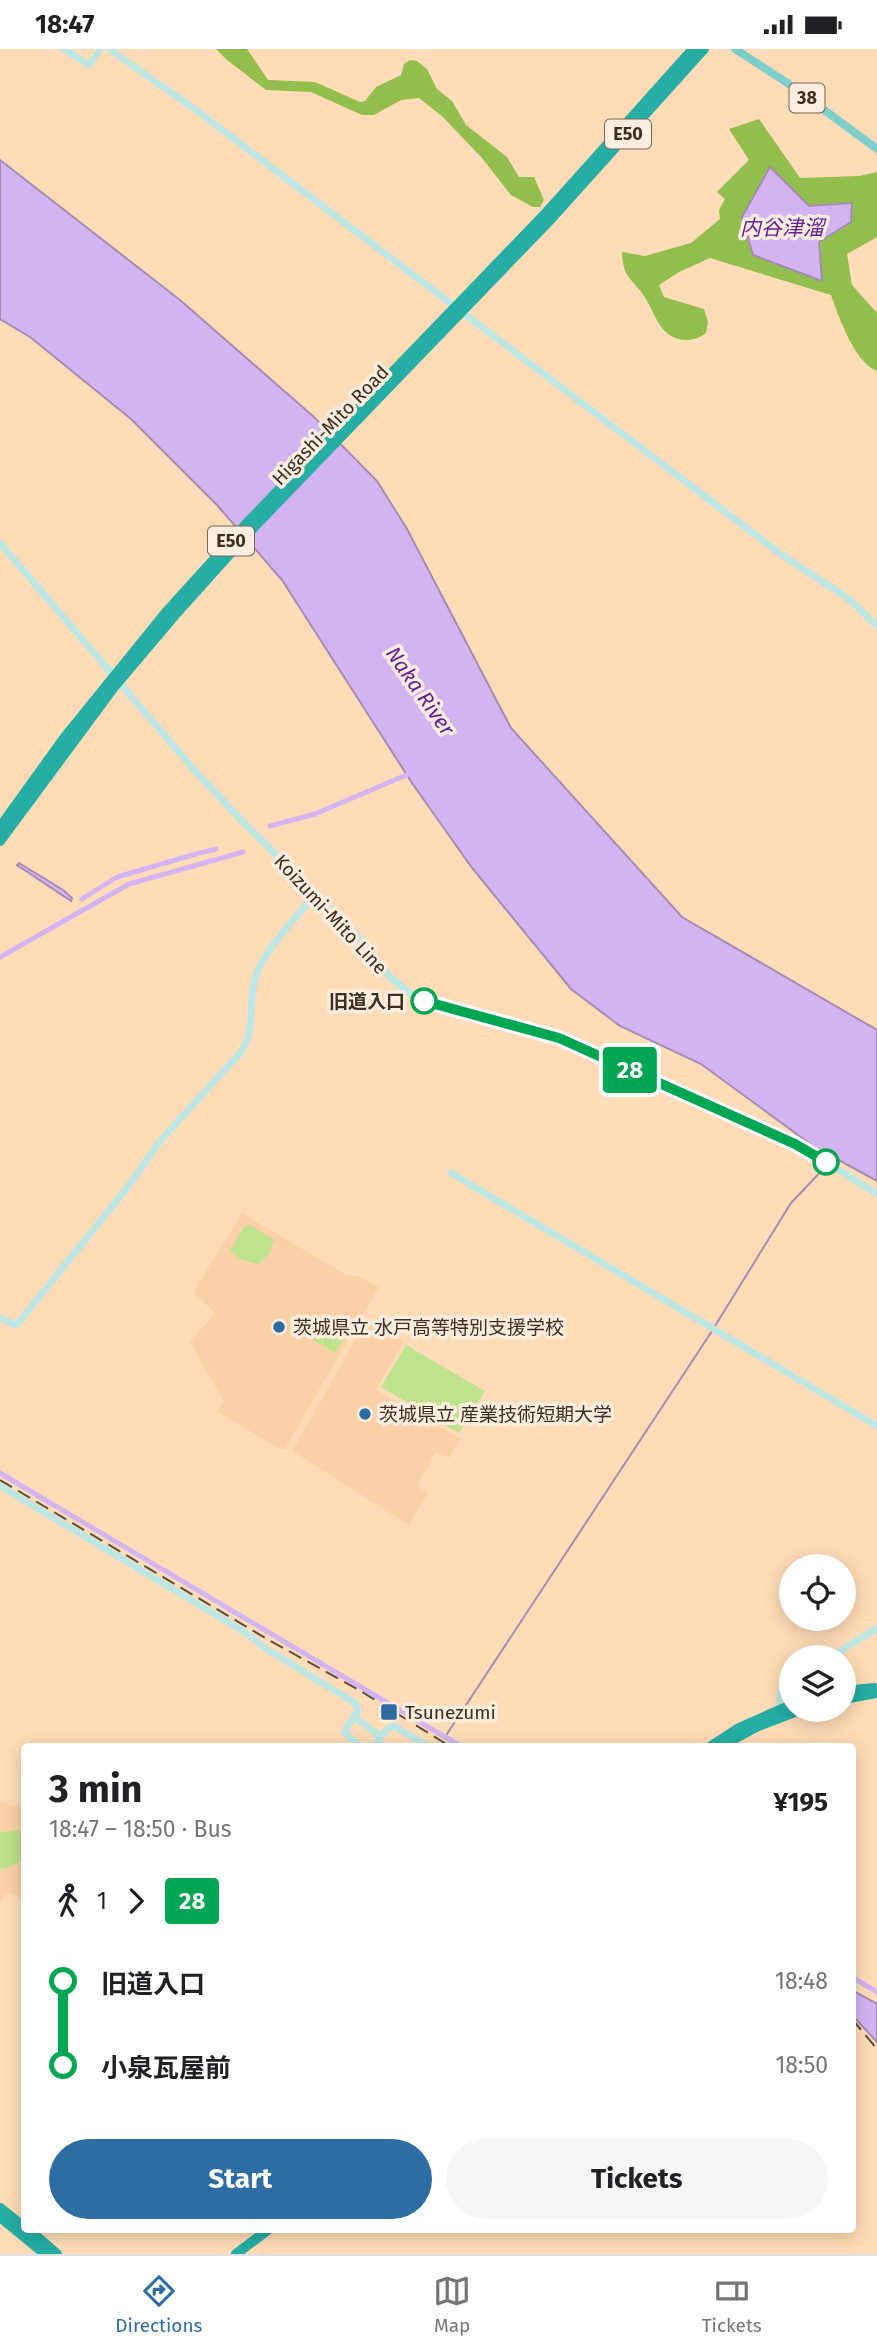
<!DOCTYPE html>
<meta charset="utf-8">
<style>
body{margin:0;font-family:"Fira Sans","Noto Sans JP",sans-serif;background:#f6f6f6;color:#202124;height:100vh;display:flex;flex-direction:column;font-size:26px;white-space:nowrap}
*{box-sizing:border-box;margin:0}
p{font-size:23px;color:#757577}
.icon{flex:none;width:38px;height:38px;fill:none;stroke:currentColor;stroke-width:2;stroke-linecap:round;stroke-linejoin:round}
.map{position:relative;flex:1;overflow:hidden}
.side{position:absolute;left:21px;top:1694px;width:835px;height:490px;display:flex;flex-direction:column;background:#fff;border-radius:7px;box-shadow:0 4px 18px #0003}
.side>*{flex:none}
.badge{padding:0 14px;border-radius:5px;font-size:24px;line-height:46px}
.buttons{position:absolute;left:779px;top:1505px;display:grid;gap:14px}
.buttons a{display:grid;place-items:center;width:77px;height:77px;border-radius:50%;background:#fff;box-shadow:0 4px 18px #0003;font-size:35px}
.map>.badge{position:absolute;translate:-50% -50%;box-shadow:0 0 0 4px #fff}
.legs{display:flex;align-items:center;gap:10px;height:77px;padding:0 28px;font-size:23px}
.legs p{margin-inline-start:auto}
.overview{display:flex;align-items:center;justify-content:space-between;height:119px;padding:0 28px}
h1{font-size:38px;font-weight:700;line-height:52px}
.primary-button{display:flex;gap:14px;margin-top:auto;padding:14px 28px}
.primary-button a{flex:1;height:80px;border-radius:42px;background:#2d6da3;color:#fff;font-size:28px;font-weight:700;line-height:80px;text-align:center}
.primary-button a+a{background:#f6f6f6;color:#202124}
ul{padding:0 28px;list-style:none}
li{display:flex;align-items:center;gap:24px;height:84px;font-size:26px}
li i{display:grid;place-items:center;width:10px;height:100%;margin:0 9px;background:currentColor}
li i::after{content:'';width:18px;height:18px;margin:-9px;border:5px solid;border-radius:50%;background:#fff}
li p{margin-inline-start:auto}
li:first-child i{background:linear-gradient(#0000 50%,currentColor 0)}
li:last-child i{background:linear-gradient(currentColor 50%,#0000 0)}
.status{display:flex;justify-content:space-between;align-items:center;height:49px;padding:0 35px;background:#fff;direction:ltr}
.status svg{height:19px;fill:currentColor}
.dock{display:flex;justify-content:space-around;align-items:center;height:98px;border-top:2px solid #e0e0e0;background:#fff;font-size:19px;color:#757577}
.dock a{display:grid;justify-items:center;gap:4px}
.dock .active{color:#2d6da3}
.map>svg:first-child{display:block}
.built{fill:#fad1a7}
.green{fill:#bee28e}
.forest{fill:#91be4c}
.water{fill:#d3b4f1;stroke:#a68cb2;stroke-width:2}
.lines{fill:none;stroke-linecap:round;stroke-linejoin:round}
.stream{stroke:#a68cb2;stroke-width:2}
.canal{stroke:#d3b4f1;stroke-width:5}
.secondary{stroke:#bee7e4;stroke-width:7}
.primary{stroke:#7dcec9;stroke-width:8}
.highway{stroke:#26aea5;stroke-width:10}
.rail{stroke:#604e3c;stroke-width:2;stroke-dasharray:14 7;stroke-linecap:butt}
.line-1-casing{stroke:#fff;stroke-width:16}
.line-1{stroke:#00a651;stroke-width:10}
.stop-1-dot{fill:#fff;stroke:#00a651;stroke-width:3.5}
.poi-dot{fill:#2d6da3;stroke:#fceddf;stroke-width:2.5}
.labels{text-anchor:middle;stroke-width:7;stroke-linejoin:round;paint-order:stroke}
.shield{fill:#fceddf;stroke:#766759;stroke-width:2}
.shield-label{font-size:18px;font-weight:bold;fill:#3c2e20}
.street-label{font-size:19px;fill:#3c2e20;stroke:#fceddf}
.stop-label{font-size:19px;font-weight:bold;fill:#3c2e20;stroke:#fceddf;text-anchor:end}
.poi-label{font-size:19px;fill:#3c2e20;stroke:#fceddf;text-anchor:start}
.water-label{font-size:21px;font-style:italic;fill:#671f96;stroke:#fceddf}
</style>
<div class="status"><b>18:47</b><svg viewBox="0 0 49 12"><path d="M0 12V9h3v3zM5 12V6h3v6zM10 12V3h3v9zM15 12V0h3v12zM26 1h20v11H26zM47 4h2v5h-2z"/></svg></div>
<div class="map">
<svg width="877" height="2205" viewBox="0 0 877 2205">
<rect width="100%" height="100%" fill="#ffdcb7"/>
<g class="built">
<path d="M242,1164L346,1226L357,1227L379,1238L285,1400H280L219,1364V1360L223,1351L190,1293L215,1264L195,1245L194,1242Z"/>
<path d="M367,1271L404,1293L376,1341L460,1390L449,1409L436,1403L417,1437L428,1444L409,1476L292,1402Z"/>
<path d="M0,1752L24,1760L23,1851L11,1843L7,1844L0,1853Z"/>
</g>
<g class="green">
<path d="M251,1176L274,1191L270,1204L258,1215L239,1210L230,1202L244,1178Z"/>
<path d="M328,1267L350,1280L335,1304L313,1291Z"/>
<path d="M406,1296L485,1342L459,1384L381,1338Z"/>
<path d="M21,1781L24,1791V1811L6,1820L0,1819V1783Z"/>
</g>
<g class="forest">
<path d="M216,0H247L268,31L315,33L360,53L365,52L376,38L401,26L404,15L410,11L417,12L427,20L437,40L452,52L466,76L507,108L519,128H534L544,151L540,158H533L511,146L482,109L443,68L419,49L401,51L374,66H362L311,43L266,41L227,11Z"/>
<path d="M759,70L800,129L859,127L877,123V188L847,205L852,236L877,264V322C854,313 839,268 831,246L710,209L679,223L659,236L664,248L704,260L708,273L706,284C699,289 694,291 685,291C661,289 657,269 646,250C633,228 623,232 622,203L645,207L691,194L720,170L719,161L725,150L717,143L749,111L729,80Z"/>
</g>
<g class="water">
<path d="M0,111L180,251L314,368L377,432L407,480L511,679L682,868L877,981V1132L813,1097L701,1015L620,977L571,940L472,819L412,734L282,531L217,456L131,370L30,288L0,270Z"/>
<path d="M770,118L809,157L852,154L851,173L819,193L822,232L753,206L742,168Z"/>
<path d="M19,814L63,841L72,849L71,852L17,816Z"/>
<path d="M852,1941L877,1955V1993L852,1966Z"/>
</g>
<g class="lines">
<g class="stream">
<path d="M715,1277L791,1154L828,1115"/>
<path d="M445,1688L712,1282"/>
</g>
<g class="canal">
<path d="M270,777L315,765L411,724"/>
<path d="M200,804L216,800"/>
<path d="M82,850L117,828L196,805"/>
<path d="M0,908L129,835L243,803"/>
<path d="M0,1424L462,1698"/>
<path d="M852,1928L877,1943"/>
</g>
<g class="secondary">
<path d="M64,0L89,16L100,0"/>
<path d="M109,0L200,64L782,506L849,550L877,577"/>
<path d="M0,494L196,723L243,773L353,882L389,927L405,941L424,952L448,960L559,989L803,1098L877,1145"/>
<path d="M451,1124L877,1377"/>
<path d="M0,1269L15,1276L19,1273L126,1140L161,1091L241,1003C256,980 248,954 255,929C264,900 297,868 316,844"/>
<path d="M0,1437L246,1584L265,1599L355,1654L358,1661L344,1683L361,1698"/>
<path d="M831,1608L877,1579"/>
<path d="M779,1664L780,1645L791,1634"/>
<path d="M355,1668L381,1688"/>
<path d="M373,1698L387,1680L394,1677L429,1698"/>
</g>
<path class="primary" d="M735,0L789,35L877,100"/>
<g class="highway">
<path d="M0,778L65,688L168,561L246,475L545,165L693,0"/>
<path d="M0,792L114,638L175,566L253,479L551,170L704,0"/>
<path d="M844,1642L874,1639"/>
<path d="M844,1650L877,1644"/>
<path d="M721,1697L756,1678L800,1661"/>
<path d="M710,1698L739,1679L791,1656"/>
<path d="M0,2159L24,2178"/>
<path d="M0,2168L45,2205"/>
<path d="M28,2180L57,2205"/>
<path d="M236,2205L269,2180"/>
</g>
<g class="rail">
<path d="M0,1431L267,1590L359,1641L451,1698"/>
<path d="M852,1970L877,2000"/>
</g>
</g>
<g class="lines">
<g class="line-1-casing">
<path id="line-1" d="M424,952L559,989L795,1095L826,1113"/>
</g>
<use href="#line-1" class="line-1"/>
</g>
<g class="stop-1-dot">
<circle cx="424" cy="952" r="12"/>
<circle cx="826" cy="1113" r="12"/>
</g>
<g class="poi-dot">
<circle cx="279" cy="1278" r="7"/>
<circle cx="365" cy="1365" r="7"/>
<rect x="380" y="1654" width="18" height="18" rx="3.5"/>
</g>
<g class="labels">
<g class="shield">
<rect x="789.5" y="34.5" width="35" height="29" rx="5"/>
<rect x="605" y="70.5" width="46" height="29" rx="5"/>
<rect x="208" y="477.5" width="46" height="29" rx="5"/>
</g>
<g class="shield-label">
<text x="807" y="55">38</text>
<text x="628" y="91">E50</text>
<text x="231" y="498">E50</text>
</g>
<g class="street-label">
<text transform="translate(330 376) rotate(-46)" y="7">Higashi-Mito Road</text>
<text transform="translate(331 865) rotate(47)" y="7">Koizumi-Mito Line</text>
</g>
<g class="stop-label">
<text x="405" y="959">旧道入口</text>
</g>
<g class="poi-label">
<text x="293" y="1285">茨城県立 水戸高等特別支援学校</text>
<text x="379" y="1372">茨城県立 産業技術短期大学</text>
<text x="405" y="1670">Tsunezumi</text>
</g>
<g class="water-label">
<text x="782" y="186">内谷津溜</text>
<text transform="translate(420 642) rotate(55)" y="7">Naka River</text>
</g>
</g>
</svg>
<div class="buttons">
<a><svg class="icon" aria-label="locate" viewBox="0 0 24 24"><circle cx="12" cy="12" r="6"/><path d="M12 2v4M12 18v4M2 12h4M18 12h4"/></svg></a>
<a><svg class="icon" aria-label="layers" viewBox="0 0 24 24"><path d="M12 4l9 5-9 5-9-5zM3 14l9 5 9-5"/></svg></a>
</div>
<b class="badge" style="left:630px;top:1021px;background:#00a651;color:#fff">28</b>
<section class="side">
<div class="overview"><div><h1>3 min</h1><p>18:47 – 18:50 · Bus</p></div><b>¥195</b></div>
<div class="legs"><svg class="icon" aria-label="walk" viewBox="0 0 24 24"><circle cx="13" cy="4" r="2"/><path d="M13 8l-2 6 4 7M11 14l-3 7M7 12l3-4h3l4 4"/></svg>1<svg class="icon" aria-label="forward" viewBox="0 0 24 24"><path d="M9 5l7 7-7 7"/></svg><b class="badge" style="background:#00a651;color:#fff">28</b></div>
<ul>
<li><i style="color:#00a651"></i><b>旧道入口</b><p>18:48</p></li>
<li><i style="color:#00a651"></i><b>小泉瓦屋前</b><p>18:50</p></li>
</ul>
<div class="primary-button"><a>Start</a><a>Tickets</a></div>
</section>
</div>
<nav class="dock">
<a class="active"><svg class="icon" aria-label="directions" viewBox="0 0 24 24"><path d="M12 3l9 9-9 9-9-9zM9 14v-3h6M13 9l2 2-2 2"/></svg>Directions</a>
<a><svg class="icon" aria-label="map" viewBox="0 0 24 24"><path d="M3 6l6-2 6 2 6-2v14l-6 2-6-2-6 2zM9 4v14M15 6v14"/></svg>Map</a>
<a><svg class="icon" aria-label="tickets" viewBox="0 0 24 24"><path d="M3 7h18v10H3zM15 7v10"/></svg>Tickets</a>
</nav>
